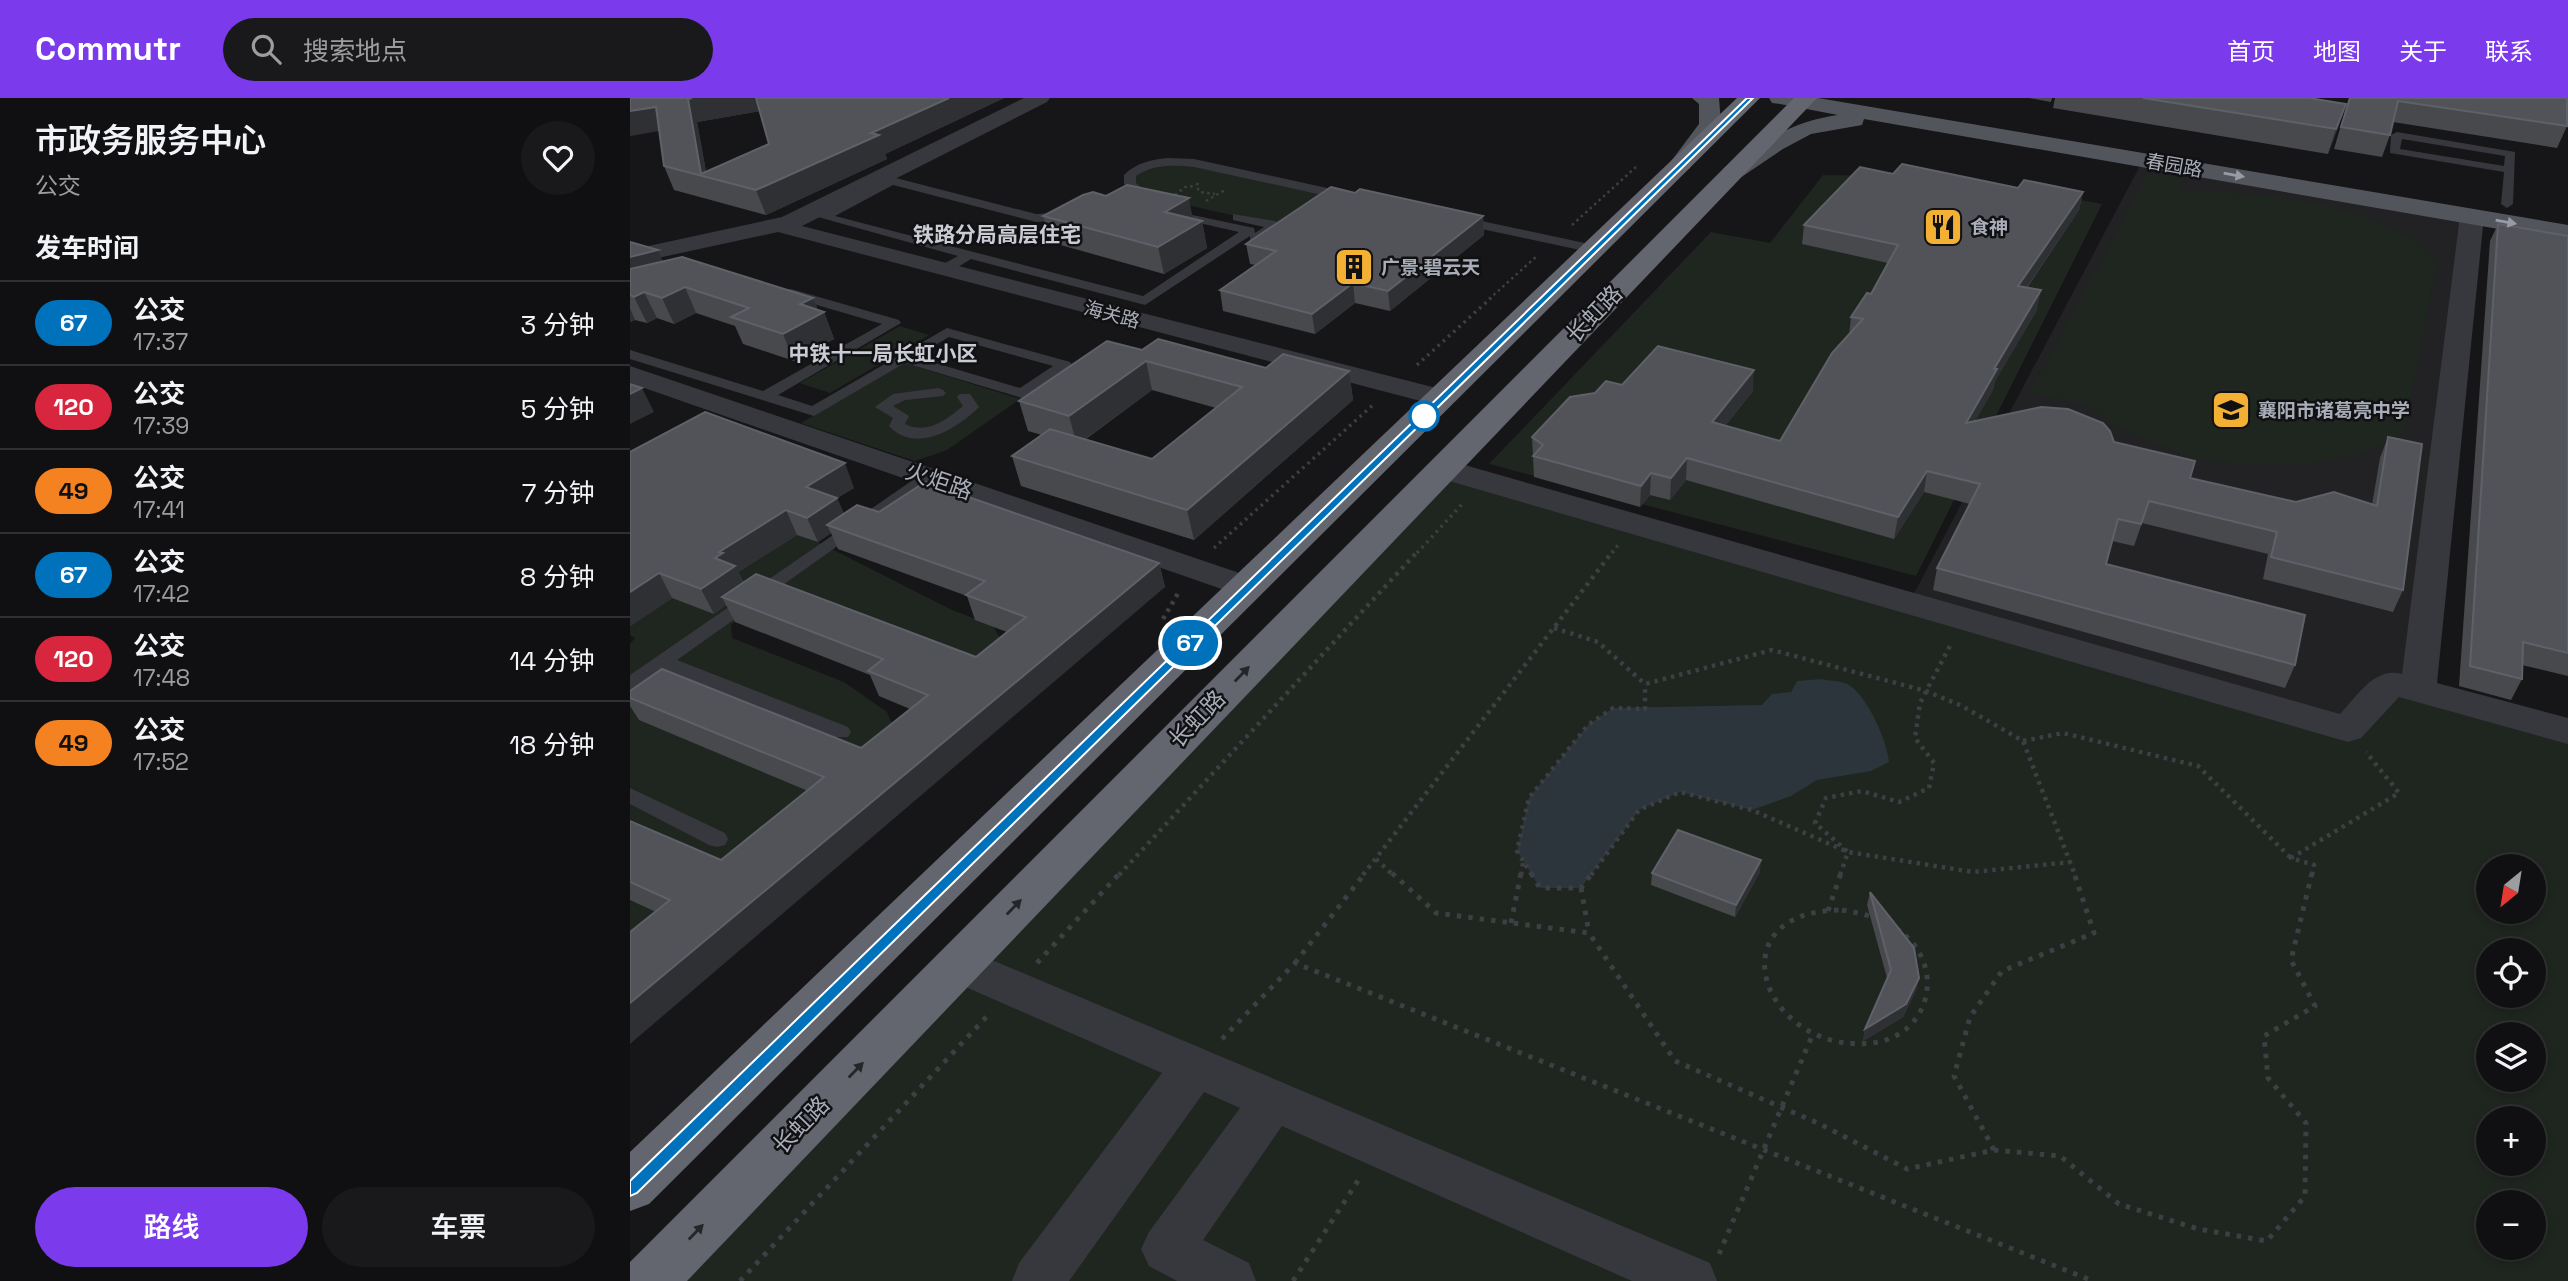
<!DOCTYPE html>
<html lang="zh">
<meta charset="utf-8">
<style>
body{margin:0;font-family:"Space Grotesk","Noto Sans SC",sans-serif;background:#19191b;color:#f1f3f6;height:100vh;display:flex;flex-direction:column;font-size:26px;white-space:nowrap}
*{box-sizing:border-box;margin:0}
p{font-size:23px;color:#9c9d9f}
.icon{flex:none;width:38px;height:38px;fill:none;stroke:currentColor;stroke-width:2;stroke-linecap:round;stroke-linejoin:round}
.map{position:relative;flex:1;overflow:hidden}
.side{display:flex;flex-direction:column;background:#101012;width:630px}
.side>*{flex:none}
.badge{padding:0 14px;border-radius:23px;font-size:24px;line-height:46px}
.needle{width:46px;rotate:210deg}
.controls{position:absolute;left:1846px;top:756px;display:grid;gap:14px}
.controls a{display:grid;place-items:center;width:70px;height:70px;border-radius:50%;background:#101012;box-shadow:0 4px 10px #0003,0 0 0 2px #303032;font-size:35px}
.map>.badge{position:absolute;translate:-50% -50%;box-shadow:0 0 0 4px #fff}
h2{padding:0 35px;font-size:26px;line-height:63px}
.round{display:grid;place-items:center;flex:none;width:74px;height:74px;border-radius:37px;background:#19191b}
.headline{display:flex;align-items:center;justify-content:space-between;height:119px;padding:0 35px}
h1{font-size:33px;font-weight:600;line-height:52px}
.primary-button{display:flex;gap:14px;margin-top:auto;padding:14px 35px}
.primary-button a{flex:1;height:80px;border-radius:42px;background:#7c3aed;color:#fff;font-size:28px;font-weight:600;line-height:80px;text-align:center}
.primary-button a+a{background:#19191b;color:#f1f3f6}
ul{padding:0;list-style:none}
li{display:flex;align-items:center;gap:21px;height:84px;padding:0 35px;border-top:2px solid #303032}
li div{flex:1}
li b{display:block;font-size:26px}
li em{font-style:normal}
li .badge{min-width:77px;font-weight:700;text-align:center}
header{display:flex;align-items:center;gap:42px;box-sizing:border-box;height:98px;padding:0 35px;background:#7c3aed;color:#fff}
header strong{font-size:33px}
nav{display:flex;gap:38px;margin-inline-start:auto;font-size:24px}
.search{width:490px;height:63px;background:#19191b;display:flex;align-items:center;gap:18px;box-sizing:border-box;padding:0 24px;border-radius:38px;color:#9c9d9f;font-size:26px}
main{display:flex;flex:1;min-height:0}
.map>svg:first-child{display:block}
.built{fill:#222225}
.green{fill:#1e261f;fill-rule:evenodd}
.water{fill:#2c353c}
.lines{fill:none;stroke-linecap:round;stroke-linejoin:round}
.path-far3{stroke:#3d3f44;stroke-width:2.5;stroke-dasharray:2.5 3.5;stroke-linecap:butt}
.path-far2{stroke:#3d3f44;stroke-width:3.5;stroke-dasharray:2.5 4.5;stroke-linecap:butt}
.path-far1{stroke:#3d3f44;stroke-width:4.5;stroke-dasharray:3.5 5;stroke-linecap:butt}
.path{stroke:#3d3f44;stroke-width:5;stroke-dasharray:4.5 7;stroke-linecap:butt}
.lane{fill:#37383d;fill-rule:evenodd}
.street{fill:#37383d;fill-rule:evenodd}
.primary{fill:#53555c;fill-rule:evenodd}
.highway{fill:#63666e;fill-rule:evenodd}
.wall{fill:#47494d;fill-rule:evenodd}
.shaded-wall{fill:#2f3033}
.building{fill:#525359;stroke:#5f6168;stroke-width:2}
.oneway{fill:#979ba6}
.oneway2{fill:#26262a}
.line{fill:#0072bc;stroke:#fff;stroke-width:2}
.stop-dot{fill:#fff;stroke:#0072bc;stroke-width:3.5}
.labels{text-anchor:middle;stroke-width:5;stroke-linejoin:round;paint-order:stroke}
.far-street-label{font-size:19px;fill:#a8adb8;stroke:#111113}
.far-poi-label{font-size:19px;font-weight:bold;fill:#a8adb8;stroke:#111113;text-anchor:start}
.far-neighbourhood-label{font-size:21px;font-weight:bold;fill:#c9ccd4;stroke:#111113}
.street-label{font-size:23px;fill:#a8adb8;stroke:#111113}
</style>
<header>
<strong>Commutr</strong>
<div class="search"><svg class="icon" aria-label="search" viewBox="0 0 24 24"><circle cx="10" cy="10" r="6"/><path d="M15 15l6 6"/></svg>搜索地点</div>
<nav><a>首页</a><a>地图</a><a>关于</a><a>联系</a></nav>
</header>
<main>
<section class="side">
<div class="headline"><div><h1>市政务服务中心</h1><p>公交</p></div><a class="round"><svg class="icon" aria-label="heart" viewBox="0 0 24 24"><path d="M12 20l-8-8c-3-5 5-10 8-4 3-6 11-1 8 4z"/></svg></a></div>
<h2>发车时间</h2>
<ul>
<li><span class="badge" style="background:#0072bc;color:#fff">67</span><div><b>公交</b><p>17:37</p></div><em>3 分钟</em></li>
<li><span class="badge" style="background:#d7263d;color:#fff">120</span><div><b>公交</b><p>17:39</p></div><em>5 分钟</em></li>
<li><span class="badge" style="background:#f58220;color:#111">49</span><div><b>公交</b><p>17:41</p></div><em>7 分钟</em></li>
<li><span class="badge" style="background:#0072bc;color:#fff">67</span><div><b>公交</b><p>17:42</p></div><em>8 分钟</em></li>
<li><span class="badge" style="background:#d7263d;color:#fff">120</span><div><b>公交</b><p>17:48</p></div><em>14 分钟</em></li>
<li><span class="badge" style="background:#f58220;color:#111">49</span><div><b>公交</b><p>17:52</p></div><em>18 分钟</em></li>
</ul>
<div class="primary-button"><a>路线</a><a>车票</a></div>
</section>
<div class="map">
<svg width="1938" height="1183" viewBox="0 0 1938 1183">
<rect width="100%" height="100%" fill="#161618"/>
<path class="built" d="M1513,62L1842,118L1788,592L1718,631L1279,505Z"/>
<g class="green">
<path d="M542,63L697,94L645,127L513,97L500,77Z"/>
<path d="M1518,75L1552,82L1548,92C1623,95 1719,101 1784,141C1793,146 1800,157 1807,164L1774,334L1730,357L1673,366L1620,367L1567,362L1487,330L1459,308L1400,294Z"/>
<path d="M1193,77L1328,79L1472,106L1286,478L859,366L1081,134L1140,145Z"/>
<path d="M270,228L299,237L200,295L170,285Z"/>
<path d="M275,265L390,301L317,352L285,363L171,325Z"/>
<path d="M813,371L1718,631L1761,585L1938,634V1183H19ZM1858,768H1904V814H1858ZM1858,852H1904V898H1858ZM1858,936H1904V982H1858ZM1858,1020H1904V1066H1858ZM1858,1104H1904V1150H1858Z"/>
<path d="M0,380L184,442L320,511L363,528L370,540L345,568L123,507L101,527L102,540L214,584L257,614L264,630L0,866V546L5,540L0,537Z"/>
</g>
<path class="water" d="M1192,581C1200,583 1213,583 1219,587C1238,599 1257,643 1259,664L1241,673L1187,682L1161,698L1122,712L1050,694L1009,712L951,790H910L887,753L899,700L958,627L983,610L1132,607L1142,596L1161,594L1167,583Z"/>
<g class="lines">
<g class="path-far3">
<path d="M568,85L566,88L570,94L585,96"/>
<path d="M545,97L555,89L566,88"/>
<path d="M576,103L595,92"/>
<path d="M942,127L1006,69"/>
<path d="M859,201L907,158"/>
</g>
<g class="path-far2">
<path d="M787,267L861,200"/>
<path d="M584,450L744,306"/>
<path d="M787,455L834,404"/>
<path d="M982,455L988,447"/>
</g>
<g class="path-far1">
<path d="M533,521L550,492"/>
<path d="M924,530L968,544L1015,586L1142,552L1296,593L1332,608L1393,643L1445,777"/>
<path d="M1393,643L1433,635L1568,668L1661,760"/>
<path d="M746,761L763,777"/>
<path d="M489,777L788,453"/>
<path d="M733,777L983,453"/>
<path d="M891,777L893,765"/>
<path d="M902,777L887,753L899,700L958,627L983,610L1015,611V586"/>
<path d="M961,777L1009,712L1050,694L1122,712L1218,754L1343,774L1441,764"/>
<path d="M1210,777L1218,754L1185,725L1196,700L1232,693L1269,704L1299,690L1304,665L1285,640L1290,605L1322,544"/>
<path d="M1682,777L1684,767L1661,760L1769,695L1736,654"/>
</g>
<g class="path">
<path d="M762,775L806,815L959,835L1045,963L1190,1026L1277,1071L1364,1052L1430,1058L1489,1106L1568,1131L1637,1143L1675,1098L1676,1025L1638,980L1634,938L1685,908L1661,862L1682,775"/>
<path d="M901,775L910,790H951L962,775"/>
<path d="M951,790L959,835"/>
<path d="M1212,812C1236,816 1257,821 1276,838C1316,875 1297,939 1242,945C1132,957 1082,812 1212,812Z"/>
<path d="M1198,813L1211,775"/>
<path d="M881,825L891,775"/>
<path d="M407,865L490,775"/>
<path d="M665,865L735,775"/>
<path d="M592,941L665,865L1463,1183"/>
<path d="M1364,1052L1324,978L1340,919L1372,873L1464,835L1444,775"/>
<path d="M1089,1156L1182,938"/>
<path d="M110,1183L360,915"/>
<path d="M663,1183L731,1078"/>
</g>
<g class="lane">
<path d="M1767,34L1885,54L1883,106L1877,110L1871,106L1874,74L1760,55L1761,37ZM1772,41L1875,58L1874,68L1770,51Z"/>
<path d="M538,60L564,61L720,95L726,99L720,103L564,69C543,67 524,66 506,78V85L517,94L527,97V103L509,100L494,86V77C506,65 522,61 538,60Z"/>
<path d="M262,79L406,116L441,114L447,118L441,122L406,124L263,87L205,118L513,198L609,134L534,117V111L624,130L625,135L634,129L603,122V116L645,123L651,127L630,144H620V138L515,207L341,161L318,175H308V169L328,158L188,119Z"/>
<path d="M828,118L964,147L970,151L964,155L824,125L822,122Z"/>
<path d="M161,191L269,222L271,225L148,297L182,308L317,230L440,264L442,267L392,300L275,265L184,318L0,261V252L133,293L252,226L156,198V192ZM319,239L423,268L390,290L285,259Z"/>
<path d="M308,290L313,292L316,295L313,298L275,302L263,308L279,318L275,326C297,337 316,322 333,308L327,299L330,296H340L349,309L346,312C324,332 285,356 259,328L263,320L245,309L263,296Z"/>
<path d="M296,373L302,375L304,378L302,381L47,562L218,629L221,634L218,639H204L34,571L0,592V577Z"/>
<path d="M0,690L95,735L98,741L95,747L87,749L79,747L0,706Z"/>
</g>
<g class="street">
<path d="M394,0H420L417,4L172,128L822,294L826,300L822,306L812,309L802,306L148,134L0,166V152L152,119Z"/>
<path d="M1842,111L1850,113L1854,118L1807,585L1938,620V646L1769,599L1731,640L1718,644L802,378L798,371L802,364L813,362L824,364L1710,616C1727,598 1745,568 1772,576L1830,118L1834,113Z"/>
<path d="M0,268L630,482L635,489L630,496L618,499L606,496L0,285Z"/>
<path d="M329,848L1080,1165L1087,1183H1002L652,1028L573,1142L619,1165L626,1183H547L519,1168L511,1151L519,1134L610,1010L574,994L439,1183H382L389,1165L532,975L313,879L307,866L313,853Z"/>
</g>
<g class="primary">
<path d="M1062,0H1089L1091,26L1059,71H1043L1039,66L1069,26V6Z"/>
<path d="M1139,0H1188L1938,127V143L1234,21L1232,27L1181,36L1153,51L1110,80H1094L1090,75L1094,70C1129,44 1164,23 1208,17L1150,6L1142,5Z"/>
</g>
<g class="highway">
<path d="M1107,0H1130L19,1106L0,1113V1054Z"/>
<path d="M1164,0H1187L57,1183H0V1164Z"/>
</g>
</g>
<g class="wall">
<path d="M0,0H374L255,56L257,61L136,117L44,92L34,68L29,33ZM130,13L139,46L76,74L67,24Z"/>
<path d="M1399,0H1422L1421,4Z"/>
<path d="M1425,0H1679L1716,6L1698,56L1423,10Z"/>
<path d="M1719,0H1937V28L1927,50L1763,24L1760,37L1752,59L1704,51Z"/>
<path d="M1263,76L1388,90L1453,94L1449,112L1397,190L1407,212L1365,283L1363,292L1345,323L1484,344L1560,380L1666,404L1742,407L1750,360L1758,339L1773,492L1763,514L1633,481L1638,456L1512,425L1504,448L1482,443L1476,466L1665,567L1655,590L1303,492L1307,470L1340,406L1294,394L1264,441L1056,382L1040,402L1020,397L1010,409L904,379L902,339L965,295L992,287L1123,293L1095,328L1150,343L1219,237L1221,219L1241,196L1258,165L1172,146L1174,127Z"/>
<path d="M725,95L853,118L854,137L760,213L725,205L685,236L593,213L590,192L626,167L620,166L616,146Z"/>
<path d="M413,118L563,121L572,123L577,150L534,176L420,144Z"/>
<path d="M1868,126L1938,138V578L1892,567V581L1881,602L1829,588L1860,143Z"/>
<path d="M0,144L33,163L194,214L204,241L164,263L113,246L105,228L66,215L44,226L27,220L17,225L5,222L0,224Z"/>
<path d="M512,252L636,270L719,273L723,302L564,442L391,388L382,358L412,337L398,333L389,303ZM522,292L586,310L522,361L456,341Z"/>
<path d="M0,354L224,390L207,400L214,416L249,414L529,465L535,489L26,814L0,802V723L91,762L178,693L9,622L0,608V593L231,650L280,611L249,598L240,577L105,524L96,507L84,516L42,500L0,528ZM201,435L208,451L337,498L345,522L377,534L346,559L114,485L108,474L167,437L188,444Z"/>
<path d="M1130,774L1105,819L1021,787L1022,775Z"/>
<path d="M1240,794L1289,880L1286,892L1273,919L1233,943L1235,931L1257,880L1237,807Z"/>
</g>
<g class="shaded-wall">
<path d="M62,0H126L131,13L67,24L77,79L71,76L58,1Z"/>
<path d="M319,0H374L255,56L257,61L136,117L126,92L241,35Z"/>
<path d="M1716,6L1708,30L1698,56L1706,31Z"/>
<path d="M26,9L35,32L0,38V13Z"/>
<path d="M1453,94L1449,112L1384,208L1388,188Z"/>
<path d="M559,100L564,126L535,114Z"/>
<path d="M853,118L854,137L760,213L758,193Z"/>
<path d="M572,123L577,150L534,176L528,149Z"/>
<path d="M28,152L39,178L0,188V159Z"/>
<path d="M723,185L725,205L685,236L682,216Z"/>
<path d="M55,189L66,215L44,226L32,200Z"/>
<path d="M1411,192L1407,212L1365,283L1363,292L1332,346L1336,325L1364,271Z"/>
<path d="M14,194L27,220L17,225L4,199Z"/>
<path d="M183,200L190,216L194,214L204,241L164,263L153,236L170,206Z"/>
<path d="M0,210L5,222L0,224Z"/>
<path d="M516,263L522,292L447,347L439,318Z"/>
<path d="M1124,272L1123,293L1081,345L1082,324Z"/>
<path d="M719,273L723,302L564,442L557,412Z"/>
<path d="M12,290L24,314L0,326V296Z"/>
<path d="M1057,360L1056,382L1040,402L1041,380Z"/>
<path d="M215,365L224,390L207,400L217,424L197,427L201,435L188,444L177,420L176,389Z"/>
<path d="M1297,373L1294,394L1264,441L1268,419Z"/>
<path d="M1021,375L1020,397L1010,409L1011,388Z"/>
<path d="M156,412L167,437L108,474L117,493L92,499L96,507L84,516L71,491L85,460L89,454Z"/>
<path d="M529,465L535,489L0,946V905Z"/>
<path d="M29,475L42,500L0,528V494Z"/>
<path d="M1131,762L1130,774L1105,819L1106,807Z"/>
<path d="M1289,880L1286,892L1273,919L1233,943L1235,931Z"/>
</g>
<g class="building">
<path d="M0,0H62L58,1L71,76L139,46L126,0H319L241,35L249,37L126,92L34,68L26,9L0,13Z"/>
<path d="M1513,0H1679L1716,6L1706,31Z"/>
<path d="M1720,0H1937V28L1768,3L1760,37L1711,29Z"/>
<path d="M1272,66L1388,90L1394,82L1453,94L1388,188L1411,192L1364,271H1367L1336,325L1411,309L1438,311L1473,325L1480,333L1484,344L1565,363L1560,380L1666,404L1704,394L1747,408L1758,339L1792,346L1773,492L1641,459L1647,434L1519,403L1511,426L1488,421L1476,466L1675,517L1665,567L1307,470L1350,386L1297,373L1268,419L1057,360L1041,380L1021,375L1011,388L903,358L913,347L902,339L940,299L965,295L976,283L992,287L1028,248L1124,272L1082,324L1150,343L1202,255L1233,221L1221,219L1237,195L1241,196L1268,147L1174,127L1230,69L1263,76Z"/>
<path d="M497,87L559,100L535,114L572,123L528,149L413,118L453,97L463,94L476,98Z"/>
<path d="M701,89L725,95L730,91L853,118L758,193L723,185L682,216L590,192L646,153L616,146Z"/>
<path d="M1868,126L1938,138V555L1893,544L1892,581L1840,568Z"/>
<path d="M0,144L28,152L0,159Z"/>
<path d="M52,159L183,200L170,206L194,214L153,236L101,219L119,210L55,189L32,200L14,194L4,199L0,197V171Z"/>
<path d="M528,241L636,270L653,256L719,273L557,412L382,358L420,331L522,361L612,289L516,263L439,318L389,303L477,243L512,252Z"/>
<path d="M0,286L12,290L0,296Z"/>
<path d="M75,314L215,365L176,389L207,400L177,420L156,412L89,454L93,455L85,460L105,468L71,491L29,475L0,494V354Z"/>
<path d="M295,384L529,465L0,905V834L40,802L0,784V723L91,762L194,679L0,600V593L32,571L231,650L298,597L238,573L253,561L92,499L126,476L346,559L396,519L336,497L355,483L197,427L227,407L249,414Z"/>
<path d="M1048,732L1131,762L1106,807L1022,775Z"/>
<path d="M1240,794L1284,850L1289,880L1276,906L1235,931L1261,872Z"/>
</g>
<defs><path id="oneway-solid" d="M-6-.8H1V-3.2L6.5 0L1 3.2V.8H-6Z" transform="scale(1.75)"/></defs>
<g class="oneway">
<use href="#oneway-solid" transform="translate(1604 77) rotate(10)"/>
<use href="#oneway-solid" transform="translate(1876 124) rotate(10)"/>
</g>
<g class="oneway2">
<use href="#oneway-solid" transform="translate(612 576) rotate(-46)"/>
<use href="#oneway-solid" transform="translate(384 809) rotate(-46)"/>
<use href="#oneway-solid" transform="translate(226 972) rotate(-46)"/>
<use href="#oneway-solid" transform="translate(66 1134) rotate(-46)"/>
</g>
<path class="line" d="M1117,0H1123L7,1095L0,1098V1083Z"/>
<defs>
<g id="restaurant-square" transform="scale(2.0125)"><rect x="-9" y="-9" width="18" height="18" rx="4" fill="#f2b134" stroke="#111113"/><path d="M-5-6h1v4h1v-4h1v4h1v-4h1v5L-1.5 .5V6h-2V.5L-5-1ZM5-6V6H3V1.5H1.5Q1.5-4 5-6Z" fill="#111"/></g>
<g id="building-square" transform="scale(2.0125)"><rect x="-9" y="-9" width="18" height="18" rx="4" fill="#f2b134" stroke="#111113"/><path d="M-4-6H4V6H1V3H-1V6H-4ZM-2.5-4.3h1.7v1.8h-1.7ZM.8-4.3h1.7v1.8H.8ZM-2.5-1h1.7V.8h-1.7ZM.8-1h1.7V.8H.8Z" fill="#111"/></g>
<g id="school-square" transform="scale(2.0125)"><rect x="-9" y="-9" width="18" height="18" rx="4" fill="#f2b134" stroke="#111113"/><path d="M0-5L7-2L0 1L-7-2ZM-4 1L0 2.5L4 1V4Q0 6-4 4Z" fill="#111"/></g>
</defs>
<g fill-rule="evenodd">
<use href="#restaurant-square" x="1313" y="129"/>
<use href="#building-square" x="724" y="169"/>
<use href="#school-square" x="1601" y="312"/>
</g>
<circle class="stop-dot" cx="794" cy="318" r="14"/>
<g class="labels">
<g class="far-street-label">
<text transform="translate(1544 67) rotate(10)" y="7">春园路</text>
<text transform="translate(482 216) rotate(15)" y="7">海关路</text>
</g>
<g class="far-poi-label">
<text x="1340" y="136">食神</text>
<text x="751" y="176">广景·碧云天</text>
<text x="1628" y="319">襄阳市诸葛亮中学</text>
</g>
<g class="far-neighbourhood-label">
<text x="367" y="144">铁路分局高层住宅</text>
<text x="253" y="263">中铁十一局长虹小区</text>
</g>
<g class="street-label">
<text transform="translate(964 216) rotate(-46)" y="8">长虹路</text>
<text transform="translate(309 383) rotate(19)" y="8">火炬路</text>
<text transform="translate(567 621) rotate(-46)" y="8">长虹路</text>
<text transform="translate(171 1027) rotate(-46)" y="8">长虹路</text>
</g>
</g>
</svg>
<div class="controls">
<a><svg class="needle" viewBox="-14 -14 28 28"><path d="M0-13l5 13h-10z" fill="#e53935"/><path d="M0 13l5-13h-10z" fill="#9c9d9f"/></svg></a>
<a><svg class="icon" aria-label="locate" viewBox="0 0 24 24"><circle cx="12" cy="12" r="6"/><path d="M12 2v4M12 18v4M2 12h4M18 12h4"/></svg></a>
<a><svg class="icon" aria-label="layers" viewBox="0 0 24 24"><path d="M12 4l9 5-9 5-9-5zM3 14l9 5 9-5"/></svg></a>
<a>+</a>
<a>−</a>
</div>
<b class="badge" style="left:560px;top:545px;background:#0072bc;color:#fff">67</b>
</div>
</main>
